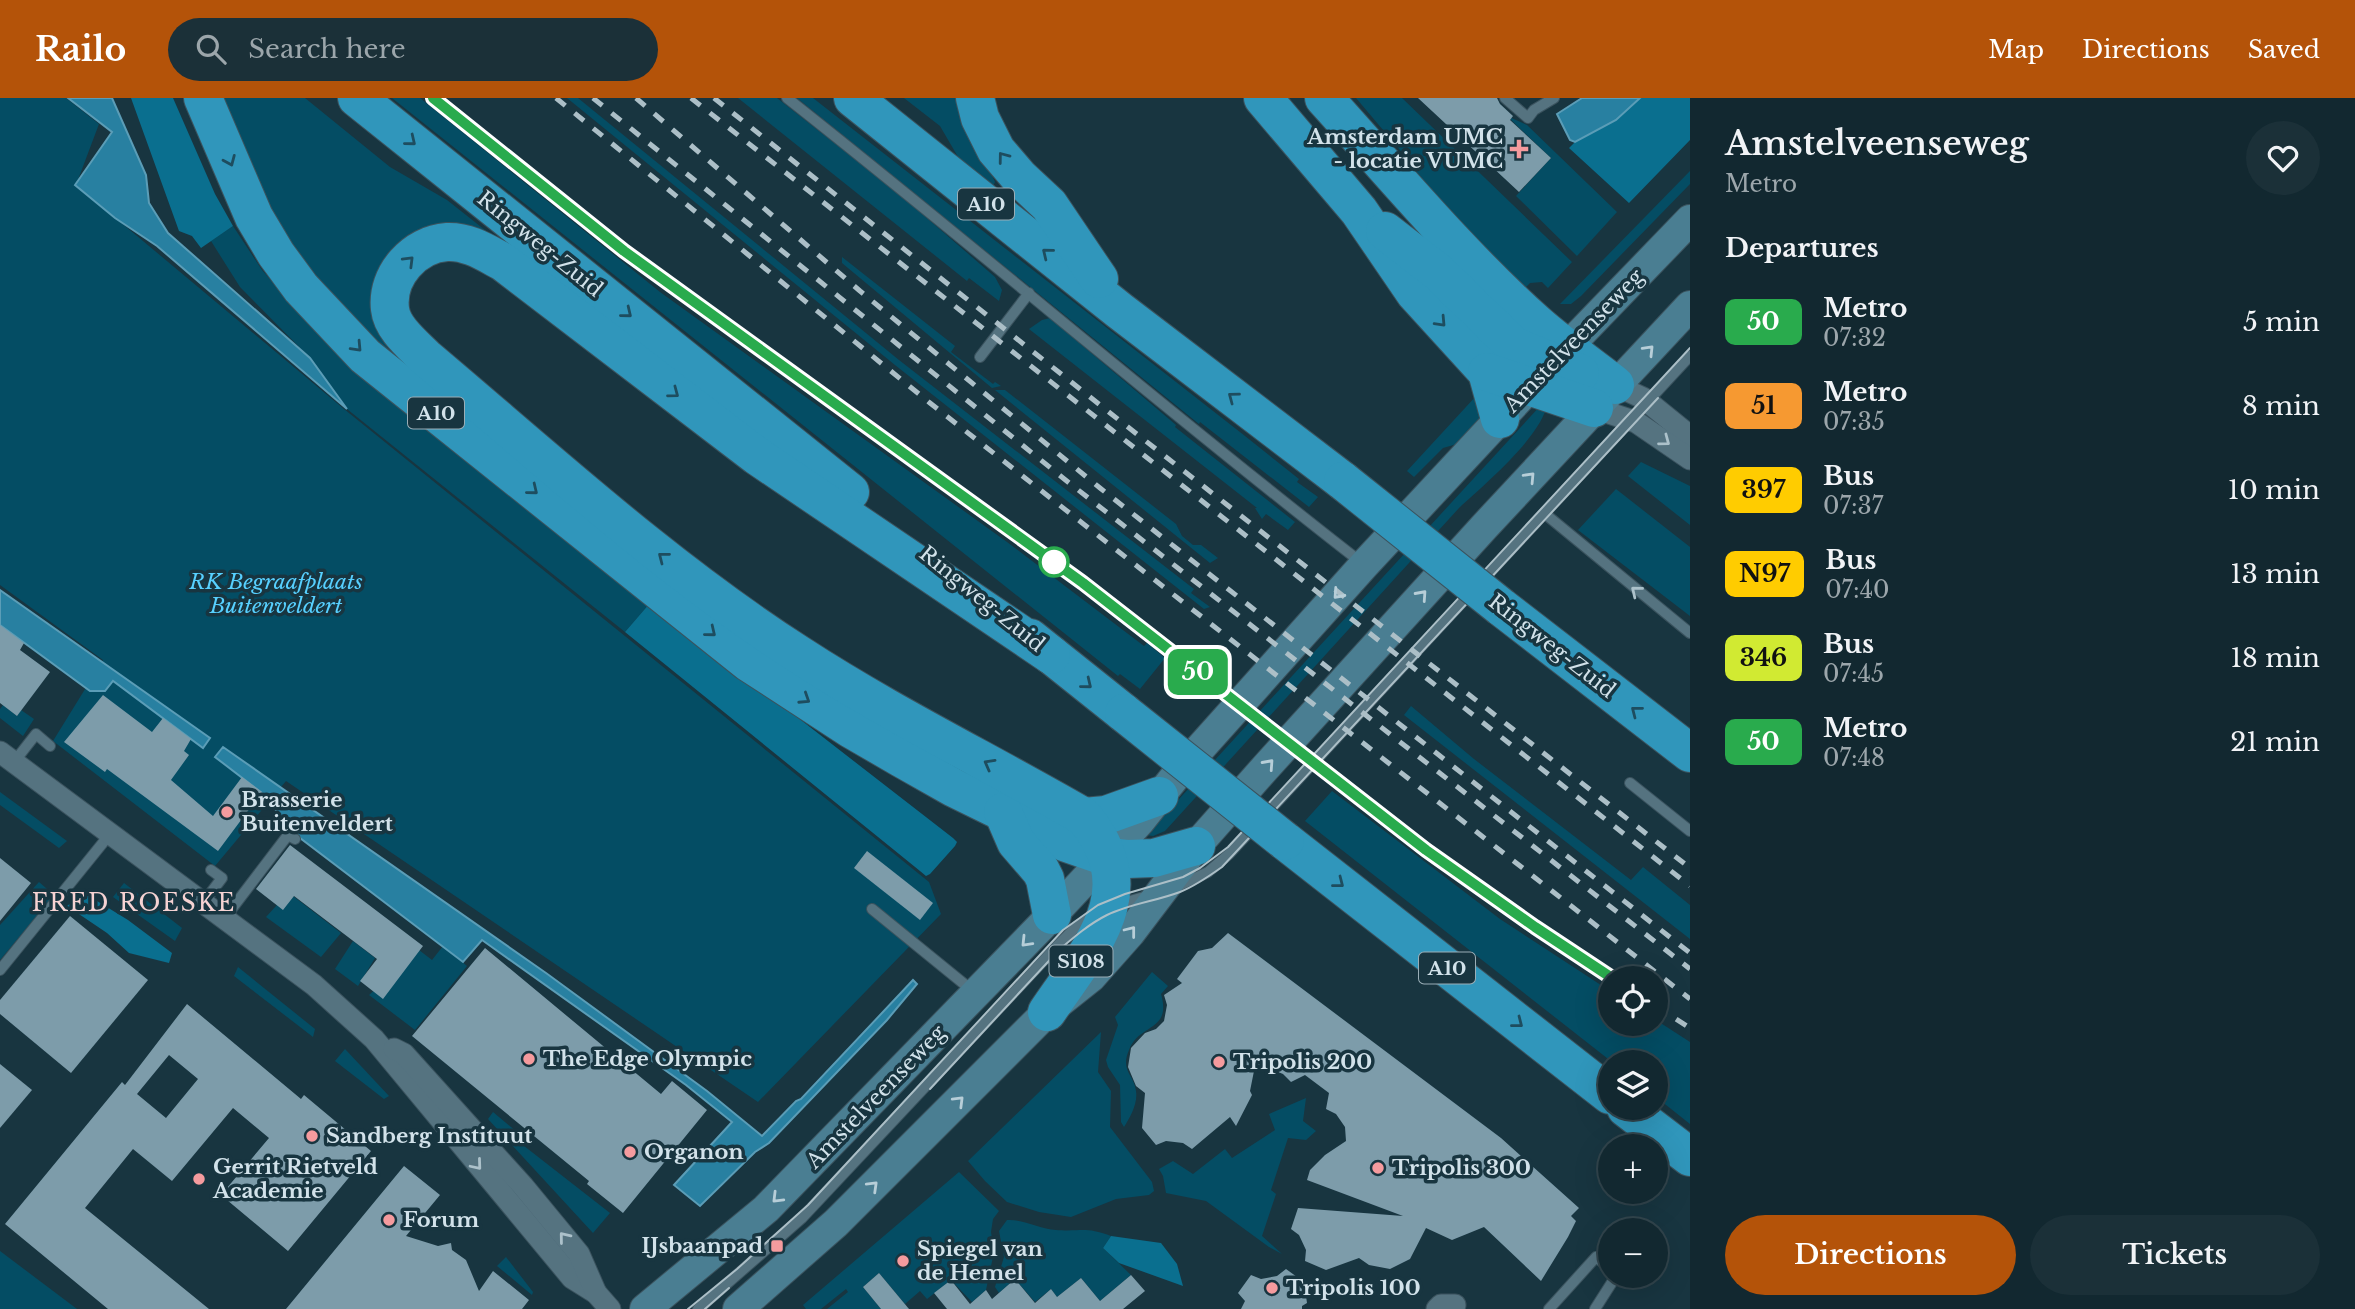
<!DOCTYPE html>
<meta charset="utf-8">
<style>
body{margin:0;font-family:"Libre Baskerville",serif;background:#1b3038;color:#f1f3f6;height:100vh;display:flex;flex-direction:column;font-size:26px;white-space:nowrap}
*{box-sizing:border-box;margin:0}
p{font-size:23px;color:#9ca6ab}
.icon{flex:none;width:38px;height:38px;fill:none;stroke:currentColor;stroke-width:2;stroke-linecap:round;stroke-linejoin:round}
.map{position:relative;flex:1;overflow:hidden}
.details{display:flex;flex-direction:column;background:#122830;width:665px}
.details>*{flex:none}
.badge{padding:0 14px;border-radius:10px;font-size:24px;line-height:46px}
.controls{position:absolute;left:1598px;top:868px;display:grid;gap:14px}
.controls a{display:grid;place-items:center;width:70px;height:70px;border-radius:50%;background:#122830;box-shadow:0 7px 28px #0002,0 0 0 2px #31444c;font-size:35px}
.map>.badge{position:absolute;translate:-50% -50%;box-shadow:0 0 0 4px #fff}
h2{padding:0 35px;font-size:26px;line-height:63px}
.round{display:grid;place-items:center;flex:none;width:74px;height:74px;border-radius:37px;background:#1b3038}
.headline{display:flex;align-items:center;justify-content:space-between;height:119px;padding:0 35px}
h1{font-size:33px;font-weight:600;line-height:52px}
.primary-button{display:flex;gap:14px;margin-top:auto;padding:14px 35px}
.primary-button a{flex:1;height:80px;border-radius:42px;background:#b45309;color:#fff;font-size:28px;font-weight:600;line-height:80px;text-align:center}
.primary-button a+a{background:#1b3038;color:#f1f3f6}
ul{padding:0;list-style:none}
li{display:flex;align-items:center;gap:21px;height:84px;padding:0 35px}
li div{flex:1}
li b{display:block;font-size:26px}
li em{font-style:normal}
li .badge{min-width:77px;font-weight:700;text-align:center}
header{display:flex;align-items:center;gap:42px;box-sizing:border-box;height:98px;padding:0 35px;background:#b45309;color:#fff}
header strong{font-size:33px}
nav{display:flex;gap:38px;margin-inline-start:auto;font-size:24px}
.search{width:490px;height:63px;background:#1b3038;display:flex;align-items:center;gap:18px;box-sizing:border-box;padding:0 24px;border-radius:38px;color:#9ca6ab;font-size:26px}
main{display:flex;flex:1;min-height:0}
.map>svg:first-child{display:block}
.green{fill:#044d64}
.forest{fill:#0a6f8f}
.water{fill:#2880a1;stroke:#5b9db7;stroke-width:2}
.building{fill:#7d9caa;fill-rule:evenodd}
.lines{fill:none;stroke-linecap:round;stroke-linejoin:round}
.lane-casing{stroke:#3b535e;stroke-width:12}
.street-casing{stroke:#3b535e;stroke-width:23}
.secondary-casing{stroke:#3b535e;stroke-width:32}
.highway-casing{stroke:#3b535e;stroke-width:40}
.lane{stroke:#557380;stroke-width:10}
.street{stroke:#557380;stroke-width:21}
.secondary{stroke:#4a7e92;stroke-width:30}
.highway{stroke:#3096bb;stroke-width:38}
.tram{stroke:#acbfc7;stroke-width:2}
.rail{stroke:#acbfc7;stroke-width:5;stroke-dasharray:12 12;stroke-linecap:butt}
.highway-bridge-casing{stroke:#3b535e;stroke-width:40;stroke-linecap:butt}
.highway-bridge{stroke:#3096bb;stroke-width:38}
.oneway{stroke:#1e4d5f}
.oneway2{stroke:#b7ced8}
.oneway3{stroke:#acc1ca}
.line-casing{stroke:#fff;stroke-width:16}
.line{stroke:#29ab4d;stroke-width:10}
.poi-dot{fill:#f59b9e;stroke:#183540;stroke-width:2.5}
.stop-dot{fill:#fff;stroke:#29ab4d;stroke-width:3.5}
.labels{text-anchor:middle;stroke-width:7;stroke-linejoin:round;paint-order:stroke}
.shield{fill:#183540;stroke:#9aaeb7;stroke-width:2}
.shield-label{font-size:19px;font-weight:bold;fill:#d2e2ea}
.poi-label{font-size:21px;font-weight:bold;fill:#d2e2ea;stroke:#183540;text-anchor:start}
.street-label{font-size:21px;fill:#d2e2ea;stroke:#183540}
.park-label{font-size:21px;font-style:italic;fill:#57d0ff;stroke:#183540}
.neighbourhood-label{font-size:23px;letter-spacing:2px;fill:#f6d3d3;stroke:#183540}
</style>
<header>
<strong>Railo</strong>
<div class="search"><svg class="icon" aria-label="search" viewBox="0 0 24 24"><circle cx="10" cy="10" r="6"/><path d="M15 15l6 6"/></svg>Search here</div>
<nav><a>Map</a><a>Directions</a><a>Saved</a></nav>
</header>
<main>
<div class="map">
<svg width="1690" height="1211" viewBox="0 0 1690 1211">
<rect width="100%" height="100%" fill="#183540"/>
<g class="green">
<path d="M0,0H66L99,26L76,87L344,311L929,784L941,816L758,1004L286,683L215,768L53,643L103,562L0,487Z"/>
<path d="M216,0H305L390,69L447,102L490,136L445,128L378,231L393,261L298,171Z"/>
<path d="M392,0H420L660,194L1007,444L1144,548L1147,545L1165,560L1140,591L1120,576L1118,578Z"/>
<path d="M567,0H578L899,262L1194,491L1191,495L1210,509L1204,511L895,267Z"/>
<path d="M738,0H777L898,95L995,179L1002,192L999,203L969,180L967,183Z"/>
<path d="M797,0H813L1245,338L1299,381L1297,384L1318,399L1309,409L1200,324L1199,326Z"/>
<path d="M904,0H957C958,32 984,55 995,84L992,90L961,64L940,28Z"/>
<path d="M1356,0H1402L1572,164L1548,190L1542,184L1530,185L1522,193L1441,112L1405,58Z"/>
<path d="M1507,18L1527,27L1617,114L1577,158L1516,98L1551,60Z"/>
<path d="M1690,73V86L1581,198L1571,206H1560Z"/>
<path d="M233,128L262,172L291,205L650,505L625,534L347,311L310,260L240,189L211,143Z"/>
<path d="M842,159L955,248L951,254L993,286L995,284L1001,288L992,290L842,165Z"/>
<path d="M1050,220L1176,327L1175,329L1295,424L1288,432L1266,416L1262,421L1255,410H1257L1029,231L1042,222Z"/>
<path d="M995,292H1005L1176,426L1182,438L1193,447H1201L1218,460L1210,465Z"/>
<path d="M1477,297L1481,314L1480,324L1457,346L1443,350L1414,379L1407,373Z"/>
<path d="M1542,306L1546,311C1535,344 1485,386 1459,410L1165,733L1153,738L1146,737Z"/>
<path d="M1641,364L1690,388V427L1628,378Z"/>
<path d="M1616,391L1690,449V518L1578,432Z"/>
<path d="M3,607L17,618L21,612L34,621L23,638L0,620V611Z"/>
<path d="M1411,608L1474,661L1631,782L1643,769L1690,807V841L1404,617Z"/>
<path d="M1332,693L1500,821L1610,893V926H1656V922L1690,944V1026L1656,999V964H1612L1305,723Z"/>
<path d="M0,694L67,743L59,750L0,707Z"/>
<path d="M39,784L54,797L0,862V827Z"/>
<path d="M124,785L182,830L175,843L113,799Z"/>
<path d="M293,798L341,835L321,859L266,819L277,807Z"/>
<path d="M353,843L375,860L358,888L335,871Z"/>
<path d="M443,848L467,868L415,932L369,897L419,852L432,862Z"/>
<path d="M238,869L315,931L313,939L234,878Z"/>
<path d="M1152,874L1168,888L1161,896C1172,934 1139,925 1129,952C1120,973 1134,976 1136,993C1138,1006 1130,1019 1124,1029L1121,1024L1120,987L1108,969L1106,962L1118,927L1115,919Z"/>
<path d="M1101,934L1098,974L1111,993L1110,1029L1152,1084L1154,1093L1149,1097L1116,1101L1071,1119L1039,1114L1007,1104L985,1083L968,1063Z"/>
<path d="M345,951L389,998L384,1001L335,963Z"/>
<path d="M1306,1000L1303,1023L1316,1033L1306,1042L1288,1040L1271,1092L1276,1096L1262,1138L1282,1156L1269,1149L1206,1103L1166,1095L1163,1078L1159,1071L1173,1063L1193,1076L1225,1051L1232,1060L1275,1032L1269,1016Z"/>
<path d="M493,1014L523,1039L519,1044L610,1115L593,1135L488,1021Z"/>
<path d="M959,1074L999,1113L993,1121L991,1134L994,1154L986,1192L972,1204L951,1182L927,1201L920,1193L905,1206L879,1175L863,1189L881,1211H827L848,1194L846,1191L821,1211H806L803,1207Z"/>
<path d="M1007,1122C1024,1121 1040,1131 1056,1132C1081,1134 1085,1128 1111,1138L1103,1150L1131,1177L1100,1203L1081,1180L1057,1199L1051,1191L1035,1204L1015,1181L999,1195L995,1189L1004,1159L999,1133Z"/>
<path d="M0,1153L77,1211H0Z"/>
<path d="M506,1159L533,1194L532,1197L497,1168Z"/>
</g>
<g class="forest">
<path d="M131,0H173L215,96L233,128L201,150L192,138L179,133Z"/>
<path d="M1640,0H1690V42L1629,105L1569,50L1575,44L1616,22Z"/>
<path d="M650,505L953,740L957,744L955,748L930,776L926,778L920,773L625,534Z"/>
<path d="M84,795L128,822L172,855L169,865L129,855L107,835L67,808Z"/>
<path d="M1111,1138L1161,1145L1177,1166L1183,1188L1119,1165L1103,1150Z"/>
</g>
<g class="water">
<path d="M68,0H112L146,77L149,105L168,135L310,260L347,311L157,148L115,120L75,87L112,34Z"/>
<path d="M1582,0H1640L1616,22L1575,44L1570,42L1557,16Z"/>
<path d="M0,492L210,640L203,650L113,583L105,593H90L0,527Z"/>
<path d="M223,649L546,875L707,993L762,1038L796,1003L801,1001L913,882L917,886L887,922L769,1045L755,1054L700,1108L674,1087L732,1024L686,987L482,842L463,864L283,727L271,702L215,659Z"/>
</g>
<g class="building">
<path d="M1418,0H1497L1500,6L1513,18L1510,22L1551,60L1519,94Z"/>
<path d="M0,527L24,545L20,552L50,574L17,618L0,605Z"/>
<path d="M103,597L152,634L163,620L191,641L184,653L189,657L171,682L213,718L242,679L262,694L218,753L107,671L105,674L64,644Z"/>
<path d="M290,747L423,848L383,901L360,883L377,861L294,798L283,812L256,791Z"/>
<path d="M867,753L933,805L920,822L854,770Z"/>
<path d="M0,760L31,785L0,823Z"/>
<path d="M70,818L148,882L71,975L0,916V902Z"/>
<path d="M1228,835L1501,1040L1579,1110L1571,1118L1576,1123L1568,1139L1541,1183L1484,1129L1452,1142L1426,1130L1410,1161L1390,1171L1369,1167L1359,1160L1326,1172L1305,1163L1306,1152L1299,1137L1291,1131L1298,1110L1403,1118L1307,1082L1310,1072L1325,1057L1346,1043L1345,1029L1336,1016L1326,1011L1329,995L1305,977L1291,984L1283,976L1268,970L1254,973L1250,993L1252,997L1236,1028L1230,1019L1192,1051L1183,1045L1166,1043L1156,1047L1142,1030L1145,995L1136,988L1128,969L1131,950L1145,935L1156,931L1164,923L1167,907L1164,897L1182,885L1177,881L1198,853L1212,850Z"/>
<path d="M485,850L661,996L672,983L707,1012L623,1115L587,1086L589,1083L412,938Z"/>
<path d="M187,906L301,1001L304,997L371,1053L288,1153L221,1097L269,1040L233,1010L172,1083L133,1051L85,1110L209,1211H108L5,1126L122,984L125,987ZM169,957L198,981L166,1020L137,996Z"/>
<path d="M0,966L32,992L0,1030Z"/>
<path d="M404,1068L440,1097L406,1138L438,1148L451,1145L452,1152L466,1162L479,1193L493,1173L529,1202L522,1211H286Z"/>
<path d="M1286,1171L1304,1184L1307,1205L1302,1208V1211H1241L1245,1203L1238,1195L1251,1177L1261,1181L1277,1178Z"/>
<path d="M879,1175L909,1211H881L863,1189Z"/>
<path d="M1131,1177L1145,1193L1123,1211H947L934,1195L951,1182L970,1206L986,1192L992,1201L1015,1181L1035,1205L1051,1191L1057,1199L1081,1180L1100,1203Z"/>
</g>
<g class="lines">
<g class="lane-casing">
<g id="lane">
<path d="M787,0C981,153 1167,314 1362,465"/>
<path d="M1505,0L1528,20L1534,12L1554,0"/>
<path d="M980,259L1029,195"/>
<path d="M1544,415L1690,535"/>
<path d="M14,664L36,636L50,648"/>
<path d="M1630,685L1690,733"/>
<path d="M1176,789L1208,774L1229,756L1690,258"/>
<path d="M203,805L222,780L211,772"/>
<path d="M1116,807L1151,797"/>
<path d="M872,811L974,894"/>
<path d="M224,821L288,737L295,741"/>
<path d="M0,872L110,736"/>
<path d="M698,1211L802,1120L1060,845L1074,831L1092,819"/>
<path d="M1549,1211L1596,1159L1610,1170"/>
<path d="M1595,1211L1616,1178"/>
</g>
</g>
<g class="street-casing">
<g id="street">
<path d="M1615,287L1643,300L1690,338"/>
<path d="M1594,310L1636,324L1690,361"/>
<path d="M0,654L314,887L374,941L572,1180L596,1195"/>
<path d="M394,951L404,956L523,1088L579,1156L596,1195L610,1211"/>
<path d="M1437,1211L1441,1207H1455"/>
</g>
</g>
<g class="secondary-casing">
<g id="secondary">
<path d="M645,1211L766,1111L1052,817L1140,723L1178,675L1364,467L1552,265L1690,122"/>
<path d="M738,1211L836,1125L1047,914L1091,879L1130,835L1196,748L1266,669L1484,429L1690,208"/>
</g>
</g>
<g class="highway-casing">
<g id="highway">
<path d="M203,0L254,119L276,156L301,190L365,258L748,564L851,631L901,660L954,690L1064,744L1107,759L1127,761L1154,760L1196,748"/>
<path d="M357,0L850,394"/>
<path d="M853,0L1120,213L1343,383"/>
<path d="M975,0L980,20L996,52L1020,80L1049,107L1099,181"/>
<path d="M1263,0L1359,113L1415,195L1487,274L1500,321"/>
<path d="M1324,0C1393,76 1459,156 1536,225C1561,247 1589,267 1615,287"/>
<path d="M1385,133L1438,174L1514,248L1580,275"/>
<path d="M1487,274L1594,310"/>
<path d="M1501,509L1690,655"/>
<path d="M1030,540L1124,615"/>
<path d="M1003,714L1016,744L1041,773L1045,781L1052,817"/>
<path d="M1084,719L1106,717L1159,698"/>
<path d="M1285,743L1610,997"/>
<path d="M1047,914C1090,850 1146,794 1084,719C989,664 890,616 798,556C664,470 546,361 425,259C412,246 392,230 390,211C386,177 415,146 447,144C468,143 486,155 503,164L757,358L1051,557"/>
<path d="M1626,1010L1690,1059"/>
</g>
</g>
<use href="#lane" class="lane"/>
<use href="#street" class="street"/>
<use href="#secondary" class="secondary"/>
<use href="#highway" class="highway"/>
<g class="tram">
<path d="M930,991L1059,852C1074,839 1089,826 1107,817C1130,806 1156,803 1180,794C1195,788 1208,779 1222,769L1658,300"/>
<path d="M688,1211L737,1171L808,1107L1063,832L1098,807L1125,796L1183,779L1200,770L1228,749L1690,250"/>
<path d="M705,1211L729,1190"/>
</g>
<g class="rail">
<path d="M433,0L624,153L1064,472L1426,752L1535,829L1612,880"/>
<path d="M556,0L930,305L1119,454L1690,901"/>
<path d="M593,0L1068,384L1690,871"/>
<path d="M636,0L860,193L1100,390L1690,855"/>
<path d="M691,0L1690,788"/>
<path d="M714,0L1124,326L1690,770"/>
<path d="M1656,908L1690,930"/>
</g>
<g class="highway-bridge-casing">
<g id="highway-bridge">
<path d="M1343,383L1501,509"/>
<path d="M1124,615L1285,743"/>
</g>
</g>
<use href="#highway-bridge" class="highway-bridge"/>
</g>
<defs><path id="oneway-chevron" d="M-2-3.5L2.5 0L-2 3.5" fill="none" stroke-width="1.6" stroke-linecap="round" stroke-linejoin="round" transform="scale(1.75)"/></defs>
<g class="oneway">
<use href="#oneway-chevron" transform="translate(411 43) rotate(39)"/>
<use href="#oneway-chevron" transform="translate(1003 59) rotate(-127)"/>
<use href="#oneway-chevron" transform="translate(230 63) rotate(67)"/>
<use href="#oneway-chevron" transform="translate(1047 155) rotate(-141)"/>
<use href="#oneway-chevron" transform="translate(409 163) rotate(-45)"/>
<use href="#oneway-chevron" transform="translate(627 215) rotate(39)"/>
<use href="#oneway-chevron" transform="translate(1441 224) rotate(47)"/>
<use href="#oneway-chevron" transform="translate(357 249) rotate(47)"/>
<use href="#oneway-chevron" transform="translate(674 295) rotate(37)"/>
<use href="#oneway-chevron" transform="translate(1233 299) rotate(-143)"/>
<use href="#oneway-chevron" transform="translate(533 392) rotate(39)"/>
<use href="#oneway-chevron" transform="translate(663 459) rotate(-142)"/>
<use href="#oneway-chevron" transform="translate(711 534) rotate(39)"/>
<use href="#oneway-chevron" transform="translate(1087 586) rotate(39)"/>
<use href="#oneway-chevron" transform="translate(805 601) rotate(33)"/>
<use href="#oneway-chevron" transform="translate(1636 613) rotate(-142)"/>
<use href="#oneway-chevron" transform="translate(989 666) rotate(-151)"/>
<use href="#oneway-chevron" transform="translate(1339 785) rotate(38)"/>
<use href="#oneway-chevron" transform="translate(1518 925) rotate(38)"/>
</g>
<g class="oneway2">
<use href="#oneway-chevron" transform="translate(1649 252) rotate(-46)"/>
<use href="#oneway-chevron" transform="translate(1530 379) rotate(-47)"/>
<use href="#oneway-chevron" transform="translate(1338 496) rotate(132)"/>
<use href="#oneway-chevron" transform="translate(1422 497) rotate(-48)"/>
<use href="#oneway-chevron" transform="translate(1269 666) rotate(-48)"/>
<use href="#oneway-chevron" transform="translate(1131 833) rotate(-52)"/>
<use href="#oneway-chevron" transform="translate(1026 844) rotate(134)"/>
<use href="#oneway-chevron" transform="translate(959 1003) rotate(-45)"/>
<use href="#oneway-chevron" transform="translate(873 1088) rotate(-44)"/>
<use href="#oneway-chevron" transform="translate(777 1100) rotate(135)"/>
</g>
<g class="oneway3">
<use href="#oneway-chevron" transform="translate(1665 343) rotate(37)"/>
<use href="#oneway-chevron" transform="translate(1636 493) rotate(-141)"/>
<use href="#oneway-chevron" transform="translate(477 1067) rotate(50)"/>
<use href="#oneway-chevron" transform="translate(564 1139) rotate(-129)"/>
</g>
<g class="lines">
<g class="line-casing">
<path id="line" d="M433,0L624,153L1083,485L1426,752L1535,829L1612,880"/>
</g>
<use href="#line" class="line"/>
</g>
<g class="poi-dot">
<path d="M1515.5 40.5h7v7h7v7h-7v7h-7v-7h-7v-7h7z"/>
<circle cx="227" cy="714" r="7"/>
<circle cx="529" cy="961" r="7"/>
<circle cx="1219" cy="964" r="7"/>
<circle cx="312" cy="1038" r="7"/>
<circle cx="630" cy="1054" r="7"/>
<circle cx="1378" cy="1070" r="7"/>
<circle cx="199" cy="1081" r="7"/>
<circle cx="389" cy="1122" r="7"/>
<rect x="770" y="1141" width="14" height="14" rx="3.5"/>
<circle cx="903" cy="1163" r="7"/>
<circle cx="1272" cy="1190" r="7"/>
</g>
<circle class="stop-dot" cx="1054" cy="464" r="14"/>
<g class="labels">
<g class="shield">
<rect x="958" y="90.5" width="56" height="31" rx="5"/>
<rect x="408" y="299.5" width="56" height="31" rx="5"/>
<rect x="1049.5" y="847.5" width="63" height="31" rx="5"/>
<rect x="1419" y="854.5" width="56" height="31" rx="5"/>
</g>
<g class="shield-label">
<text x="986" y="113">A10</text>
<text x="436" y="322">A10</text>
<text x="1081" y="870">S108</text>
<text x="1447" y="877">A10</text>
</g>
<g class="poi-label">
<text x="1503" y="46" text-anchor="end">Amsterdam UMC<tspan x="1503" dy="24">- locatie VUMC</tspan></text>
<text x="241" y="709">Brasserie<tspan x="241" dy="24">Buitenveldert</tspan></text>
<text x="543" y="968">The Edge Olympic</text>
<text x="1233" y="971">Tripolis 200</text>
<text x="326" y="1045">Sandberg Instituut</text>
<text x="644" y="1061">Organon</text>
<text x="213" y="1076">Gerrit Rietveld<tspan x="213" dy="24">Academie</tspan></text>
<text x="1392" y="1077">Tripolis 300</text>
<text x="403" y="1129">Forum</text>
<text x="763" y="1155" text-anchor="end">IJsbaanpad</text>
<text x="917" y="1158">Spiegel van<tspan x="917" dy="24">de Hemel</tspan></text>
<text x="1286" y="1197">Tripolis 100</text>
</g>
<g class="street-label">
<text transform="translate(540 146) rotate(39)" y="7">Ringweg-Zuid</text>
<text transform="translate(1574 243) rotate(-46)" y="7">Amstelveenseweg</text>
<text transform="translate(982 501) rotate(39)" y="7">Ringweg-Zuid</text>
<text transform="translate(1552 548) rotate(38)" y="7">Ringweg-Zuid</text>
<text transform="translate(876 999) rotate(-46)" y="7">Amstelveenseweg</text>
</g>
<g class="park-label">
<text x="276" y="491">RK Begraafplaats<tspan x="276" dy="24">Buitenveldert</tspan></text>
</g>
<g class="neighbourhood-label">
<text x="134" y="813">FRED ROESKE</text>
</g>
</g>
</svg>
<div class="controls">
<a><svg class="icon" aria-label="locate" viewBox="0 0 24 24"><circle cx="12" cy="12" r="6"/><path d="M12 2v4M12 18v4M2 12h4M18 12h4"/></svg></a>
<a><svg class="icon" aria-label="layers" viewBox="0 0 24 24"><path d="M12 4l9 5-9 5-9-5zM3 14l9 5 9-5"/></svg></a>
<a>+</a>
<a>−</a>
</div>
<b class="badge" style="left:1198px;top:574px;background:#29ab4d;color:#fff">50</b>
</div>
<section class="details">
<div class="headline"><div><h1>Amstelveenseweg</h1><p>Metro</p></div><a class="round"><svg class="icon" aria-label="heart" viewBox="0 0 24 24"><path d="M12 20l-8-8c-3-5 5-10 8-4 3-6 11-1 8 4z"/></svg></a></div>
<h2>Departures</h2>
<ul>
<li><span class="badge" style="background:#29ab4d;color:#fff">50</span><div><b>Metro</b><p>07:32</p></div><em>5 min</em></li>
<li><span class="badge" style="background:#f69931;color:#111">51</span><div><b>Metro</b><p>07:35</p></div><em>8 min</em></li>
<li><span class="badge" style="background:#fc0;color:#111">397</span><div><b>Bus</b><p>07:37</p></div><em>10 min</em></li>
<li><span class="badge" style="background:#fc0;color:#111">N97</span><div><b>Bus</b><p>07:40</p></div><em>13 min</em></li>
<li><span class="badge" style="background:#d1ea32;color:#111">346</span><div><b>Bus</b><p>07:45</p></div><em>18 min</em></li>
<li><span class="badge" style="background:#29ab4d;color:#fff">50</span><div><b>Metro</b><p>07:48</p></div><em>21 min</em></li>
</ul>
<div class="primary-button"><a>Directions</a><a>Tickets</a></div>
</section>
</main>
